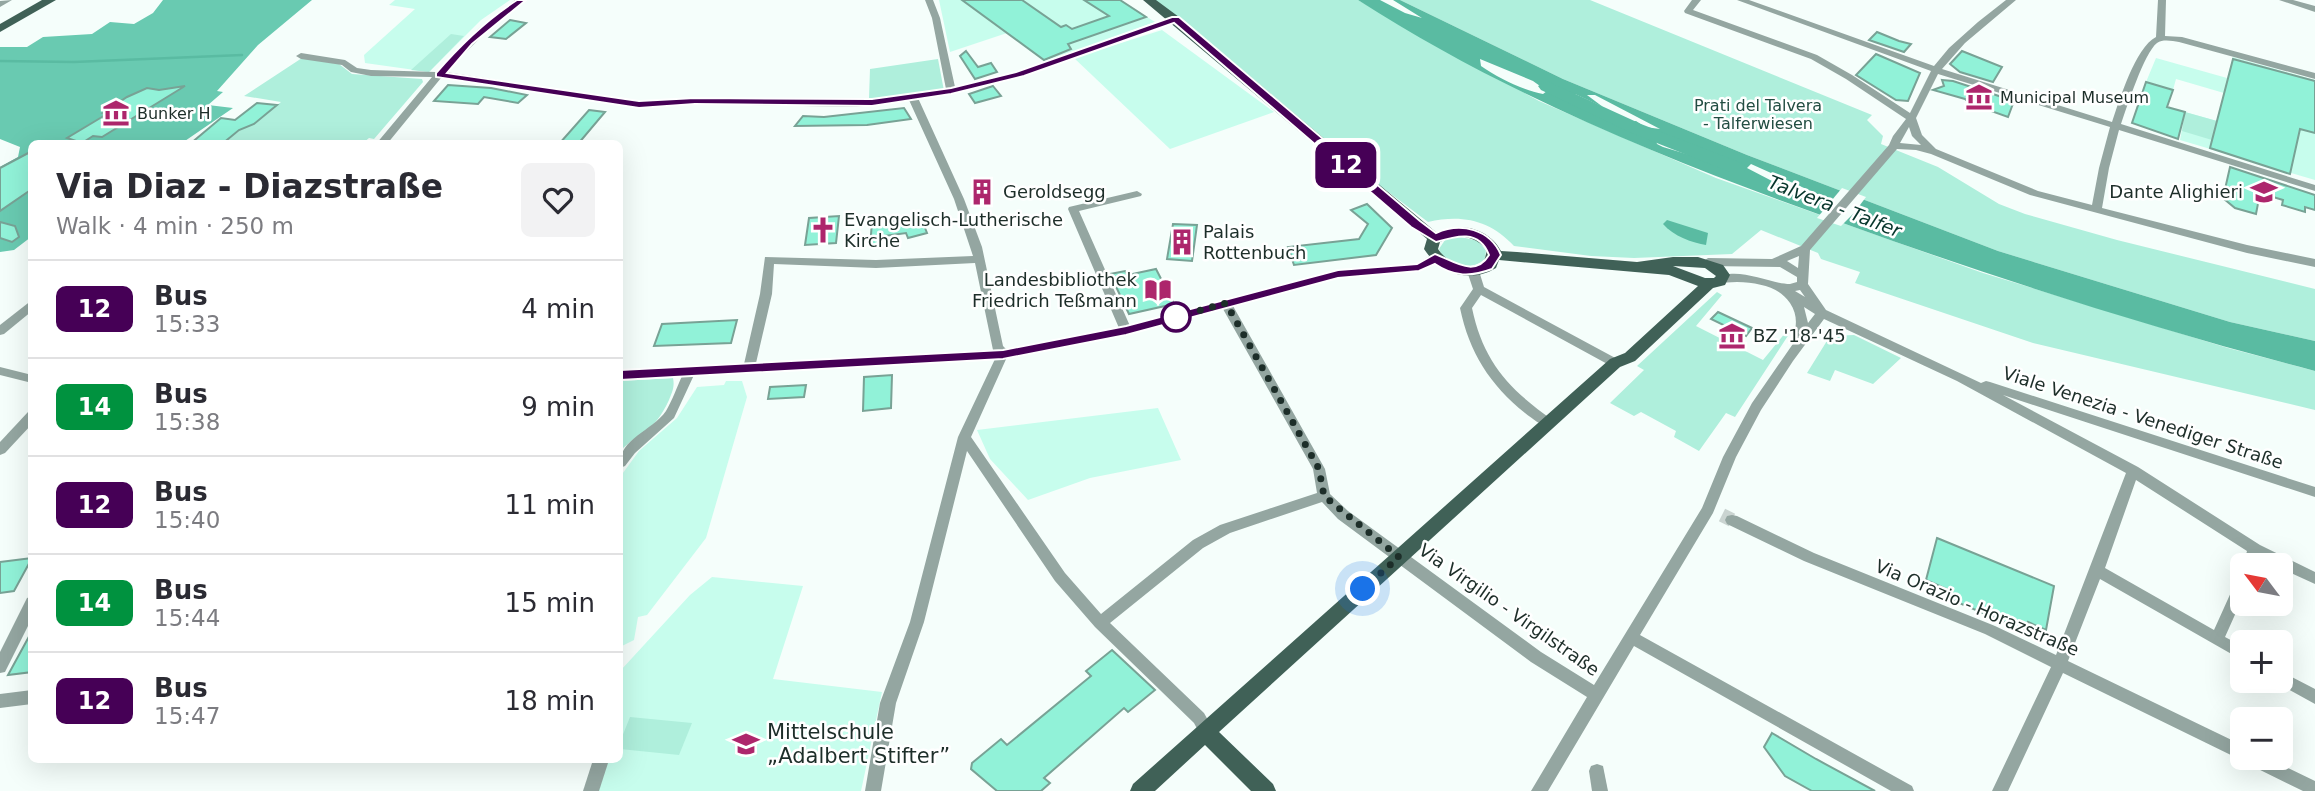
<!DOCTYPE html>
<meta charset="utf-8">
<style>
body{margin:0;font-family:"DejaVu Sans",sans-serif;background:#f2f2f3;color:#2b2b33;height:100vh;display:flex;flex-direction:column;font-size:26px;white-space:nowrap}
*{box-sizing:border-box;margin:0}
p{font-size:23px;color:#7c7c81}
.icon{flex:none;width:38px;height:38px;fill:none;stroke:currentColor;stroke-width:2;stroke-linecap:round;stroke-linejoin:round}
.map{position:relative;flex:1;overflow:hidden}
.drawer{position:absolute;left:28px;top:140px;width:595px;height:623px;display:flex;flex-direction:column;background:#fff;border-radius:10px;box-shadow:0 7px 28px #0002}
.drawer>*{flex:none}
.badge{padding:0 14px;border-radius:10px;font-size:24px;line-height:46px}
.needle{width:46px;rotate:302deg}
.tools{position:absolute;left:2230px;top:553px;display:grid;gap:14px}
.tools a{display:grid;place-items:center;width:63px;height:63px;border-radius:10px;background:#fff;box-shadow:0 7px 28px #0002;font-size:35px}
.you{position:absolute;width:35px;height:35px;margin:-18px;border:5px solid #fff;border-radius:50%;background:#1a73e8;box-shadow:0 0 0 10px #1a73e833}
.map>.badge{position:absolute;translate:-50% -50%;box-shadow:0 0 0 4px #fff}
.round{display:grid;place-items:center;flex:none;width:74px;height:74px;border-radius:10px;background:#f2f2f3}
.overview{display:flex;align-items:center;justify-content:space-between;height:119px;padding:0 28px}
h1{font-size:33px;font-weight:800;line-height:52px}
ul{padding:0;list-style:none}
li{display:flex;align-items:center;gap:21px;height:98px;padding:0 28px;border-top:2px solid #e1e1e2}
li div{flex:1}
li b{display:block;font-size:26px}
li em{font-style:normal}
li .badge{min-width:77px;font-weight:700;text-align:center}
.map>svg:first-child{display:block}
.built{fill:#c7fded}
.green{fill:#afefdc}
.forest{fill:#69cab1}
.water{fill:#5abba2;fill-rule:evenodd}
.pier{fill:#f5fefb}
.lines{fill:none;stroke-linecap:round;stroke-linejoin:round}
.stream{stroke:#5abba2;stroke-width:2.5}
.river{fill:#5abba2;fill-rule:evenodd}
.building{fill:#91f2d8;stroke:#78a295;stroke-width:2}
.minor-tunnel{stroke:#cad4d1;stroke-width:14;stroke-dasharray:14 7;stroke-linecap:butt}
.minor{fill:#94a6a1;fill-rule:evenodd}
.major{fill:#406157;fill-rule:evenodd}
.line{fill:#460056;stroke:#fff;stroke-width:2}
.walk{stroke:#1d2e29;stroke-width:7;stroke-dasharray:0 12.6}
.stop-dot{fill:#fff;stroke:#460056;stroke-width:3.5}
.labels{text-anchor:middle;stroke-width:5;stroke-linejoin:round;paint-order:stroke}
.far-poi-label{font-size:16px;fill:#1d2e29;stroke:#fff;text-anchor:start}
.far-park-label{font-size:16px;fill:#224d42;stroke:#fff}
.poi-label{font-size:18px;fill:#1d2e29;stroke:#fff;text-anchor:start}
.street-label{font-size:18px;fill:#1d2e29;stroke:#fff}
.water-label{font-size:19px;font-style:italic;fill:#06352b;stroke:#fff}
.near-poi-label{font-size:21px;fill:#1d2e29;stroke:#fff;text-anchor:start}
</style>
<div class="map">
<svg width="2315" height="791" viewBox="0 0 2315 791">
<rect width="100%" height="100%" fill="#f5fefb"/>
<g class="built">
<path d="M395,0H510L481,20L429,72L365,63L364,55L415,9L389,5Z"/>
<path d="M939,0H1120L1155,22L1045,62L1010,32L950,52Z"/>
<path d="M1162,30L1274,112L1170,149L1074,58Z"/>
<path d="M2233,57L2315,80V180L2180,140L2185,112L2217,121L2224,93L2176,79L2173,90L2146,82L2156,58L2227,78Z"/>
<path d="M726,381H742L747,397L706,538L647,615L638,617L634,640L620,647V477L639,451L677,418L697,387L724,385Z"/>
<path d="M1158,408L1181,460L1090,478L1028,500L990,459L977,430Z"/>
<path d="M712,577L803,586L773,679L882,692L861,791H596L606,760H620L621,670L690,595Z"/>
</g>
<g class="green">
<path d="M1151,0H1358L1539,101L1716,178L1983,273L2228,348L2315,371V410L2033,343L1855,283L1860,272L1821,259L1818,253L1761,230L1732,254L1634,258L1591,256L1514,246C1490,220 1462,214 1428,222L1321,141Z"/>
<path d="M1400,0H1590L1872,115L1867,120L1883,136L1881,144L1938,167L1999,204L2025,214L2117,240L2315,289V341L2230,322L1998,251L1747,155L1563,79Z"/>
<path d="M451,34L464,36L429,72L411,70Z"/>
<path d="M302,58L339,64L352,74L422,79L423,82L374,139L369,138L363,143L222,144C241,128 262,117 281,102L244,96Z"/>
<path d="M938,59L944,91L869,99L870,69Z"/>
<path d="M2185,112L2217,121L2212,140L2182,131Z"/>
<path d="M1457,236L1478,241L1486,250L1485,259C1471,272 1445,267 1439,249L1445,240Z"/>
<path d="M1717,292L1722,295L1696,326L1763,360L1790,327L1793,328L1735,417L1726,413L1699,451L1674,437L1676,431L1641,412L1634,416L1610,403L1644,370L1637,366Z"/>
<path d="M1854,335L1901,358L1873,384L1835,370L1830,381L1807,373L1830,336Z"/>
<path d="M673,378C675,387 672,392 669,400C653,434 642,429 620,451V381Z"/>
<path d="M630,717L692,723L679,755L620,749V742Z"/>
</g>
<path class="forest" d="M163,0H312L258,45L217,91L223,92L208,105L233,108L182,143L32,144L31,237L14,250L0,252V167L18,157L20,147L0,139V47H27L43,37L92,34L110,22L134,24L153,13Z"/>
<g class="water">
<path d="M1358,0H1380L1405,13L1422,18L1393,0H1400L1563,79L1747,155L1998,251L2230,322L2315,341V371C2158,330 2004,281 1851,226C1682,166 1510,98 1358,0ZM1480,59L1533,81L1547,91L1543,94C1523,90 1498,78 1481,66ZM1575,94L1603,107L1587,95H1595L1660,129L1645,127L1636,121C1617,127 1595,112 1578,103ZM1655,137C1673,137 1702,147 1713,162L1663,147L1657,144ZM1751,164L1862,214L1772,181L1747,168Z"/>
<path d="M1667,220L1708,233L1706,245C1693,243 1673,236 1663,224Z"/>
</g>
<path class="pier" d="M1842,188L1866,197L1854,213L1841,226L1817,218Z"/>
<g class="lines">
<path class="stream" d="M0,61L74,62L242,55"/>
<path class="river" d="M1547,81L1641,124L1744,164L1746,168L1744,172H1730L1629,132L1541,90L1538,86Z"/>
</g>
<g class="building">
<path d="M962,0H1022L1061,27L1066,25L1072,29L1109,16L1084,0H1120L1146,17L1068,44L1071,49L1044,60Z"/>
<path d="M510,20L526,23L506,39L490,37Z"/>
<path d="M1877,32L1899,41L1911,44L1904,52L1869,40Z"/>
<path d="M966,51L978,67L991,63L997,72L975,79L960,56Z"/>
<path d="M1962,51L2002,67L1993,82L1960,72L1950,64Z"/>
<path d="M1876,54L1920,73L1908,101L1896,100L1856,75Z"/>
<path d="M2233,59L2315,81V133L2300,129L2290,174L2210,148Z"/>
<path d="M1942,80L1953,81L2014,101L2008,117L1991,111L1992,108L1973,106L1965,99L1933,90L1944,86Z"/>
<path d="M2146,82L2173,90L2167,107L2185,112L2178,139L2132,123Z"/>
<path d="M448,85L491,88L527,95L518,103L484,97L478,104L434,101Z"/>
<path d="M185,86L102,137L93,136L82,143L67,138L107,114L103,113L127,97L147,88L159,90Z"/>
<path d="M993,86L1001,96L975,103L969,94Z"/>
<path d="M257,103L277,105L254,124L239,130L222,144H190L221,118L235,120Z"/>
<path d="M904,108L911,119L867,125L795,126L803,116L824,117Z"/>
<path d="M589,110L605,112L578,144H559Z"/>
<path d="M32,151V189L0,211V168Z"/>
<path d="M2230,167L2315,195V210L2305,207V212L2282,205L2283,200L2260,193L2256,214L2235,208L2223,198Z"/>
<path d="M1367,204L1392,228L1376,255L1294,265L1288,247L1359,239L1368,224L1351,210Z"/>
<path d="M920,215L927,233L908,238L906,233L885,236L884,246L870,247L872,222L896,221Z"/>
<path d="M839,216L836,243L805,245L809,218Z"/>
<path d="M0,222L15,226L19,237L12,242L0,238Z"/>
<path d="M1173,224L1197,225L1192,261L1167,259Z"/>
<path d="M1156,269L1174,304L1129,314L1110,274L1125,271L1128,275Z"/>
<path d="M1718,312L1752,328L1746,336L1711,319Z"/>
<path d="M737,320L731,343L654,346L662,324Z"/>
<path d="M892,375L891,408L863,411L864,377Z"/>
<path d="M806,385L804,397L768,399L770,387Z"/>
<path d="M1937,538L2054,586L2046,630L2028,622L2026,631L1947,598L1949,590L1926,580Z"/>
<path d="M32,558L14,591L0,593V562Z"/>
<path d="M32,631V672L8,675Z"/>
<path d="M1112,650L1155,690L1128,712L1124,708L1044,778L1050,783L1041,791H997L971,769L972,763L1001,739L1007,745L1091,676L1086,671Z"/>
<path d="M1772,733L1816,759L1875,791H1812L1785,776L1764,747Z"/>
</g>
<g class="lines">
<path class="minor-tunnel" d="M1722,515L1732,520"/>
<g class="minor">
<path d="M12,0L0,7V1Z"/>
<path d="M515,0H525L485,33L446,72L639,102L695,98L857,101L946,89L932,18L925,0H933L940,18L955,87L1017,72L1172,17H1178V21C1093,51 1008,86 918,98L964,199L982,247L1003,346L1006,349L1119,328L1068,209L1069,207L1137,191L1142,194L1141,196L1079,211L1130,326L1338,270L1417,264L1431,255H1439L1441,258L1439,261L1419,271L1338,278L1233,306L1325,469L1330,494L1348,511L1541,652L1594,685L1702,508L1723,457L1752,403L1797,338L1794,335C1797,323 1797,314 1790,303C1778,286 1759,283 1737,282C1729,282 1722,284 1716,279C1735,265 1770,284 1790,284L1797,282V277L1780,267L1708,266L1702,262L1708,258L1772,259L1801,246L1889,145L1893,136L1906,119L1846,79L1811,59L1685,13L1684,11L1692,0H1701L1693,10L1817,55L1852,75L1910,113L1931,71L1737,0H1749L1934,66L1949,48L1978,22L2006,0H2016L1965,43L1942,69L2112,122C2120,99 2135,48 2156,37L2158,0H2166L2165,36L2182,37L2315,73V79L2179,42C2172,41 2163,39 2157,43C2144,53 2127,107 2121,124L2315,185V191L2119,130L2109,168L2102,208L2247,245L2315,259V267L2247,253L2030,195L1931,154L1916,150L1897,149L1810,250L1808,284L1826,310L1981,383L1986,381L1990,382L2315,487V497L2003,395L2138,467L2260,545L2315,572V584L2280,568V565H2276L2259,557L2257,565H2243L2247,551L2136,480L2105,568L2214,630L2237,579L2242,577V599L2225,637L2242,646V660L2100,579L2068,661L2242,745V758H2267L2315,781V791H2303L2246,763L2244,759L2237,758L2063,673L2008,791H1992L2051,667L1985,634L1804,561L1727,524L1725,520L1727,516L1732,515L1737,516L1814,553L1995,626L2056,655L2126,473L1957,381L1824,319L1793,361L1761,410L1736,457L1713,513L1640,635L1912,786L1914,791H1891L1634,646L1548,791H1531L1587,697L1531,662L1338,519L1322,502L1230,533L1203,548L1110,623L1204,713L1214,731L1211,736L1206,738L1201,736L1194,723L1095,627L1055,581L967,451L924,622L896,703L881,791H865L880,703L910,622L958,437L995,359L694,375L674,418L635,453L625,466L620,468C617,439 651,432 666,411C672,401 677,387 682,376L620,379V371L744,364L760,294L765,257L876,260L973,256L954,199L909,100L857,107L695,104L639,108L441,78L387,144H376L432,77L371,76L351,72L342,65L301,59L296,56L301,53L345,60L357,68L371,70L436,72L478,29ZM1938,74L2110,127L2099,168L2092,205L2038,191L1936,149L1922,135L1916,118ZM1909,127L1912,136L1921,145L1900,143ZM1799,256L1798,268L1787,261ZM975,263L993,350L756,363L772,294L774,264L876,268ZM1800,290L1805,297L1795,291ZM1804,307L1815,314L1808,323ZM1223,309L1313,469L1317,493L1220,525L1193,540L1101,614L1065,573L971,437L1007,357L1126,335Z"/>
<path d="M2279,0H2293L2315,6V12Z"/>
<path d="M1473,267L1479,271L1484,287L1619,360L1621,363L1615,367L1611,366L1481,295L1472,308C1483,361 1509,390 1553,420L1555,423L1553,426C1543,428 1533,419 1525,413C1490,385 1469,352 1460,308L1473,289L1467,271Z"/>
<path d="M32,300V311L4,334L0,335V325Z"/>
<path d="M0,367L32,375V383L0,375Z"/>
<path d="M32,411V424L5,453L0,455V442L28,412Z"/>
<path d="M32,596V618L5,672L0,673V652L27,598Z"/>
<path d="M2280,671L2315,689V704L2275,682L2280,681Z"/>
<path d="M32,690V704L0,708V694Z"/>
<path d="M593,760H609L599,791H583Z"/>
<path d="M1597,764L1603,766L1608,791H1592L1589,771L1591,766Z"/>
</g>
<g class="major">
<path d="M42,0H56L0,32V24Z"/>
<path d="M1143,0H1156L1179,17L1437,233C1459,221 1489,228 1501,251L1517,252L1637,262L1673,257H1698L1723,265L1730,275L1725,285L1713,288L1635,361L1620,367L1219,732L1273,784L1276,791H1251L1205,745L1155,791H1130L1133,784L1610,359L1625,353L1698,286L1669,275L1499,260L1496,268C1470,284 1440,274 1424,249L1427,239ZM1453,236C1467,236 1478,239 1487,250L1484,262C1469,272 1448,264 1438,249L1440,242ZM1673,266L1705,268L1716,276L1714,278H1705Z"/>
</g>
</g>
<path class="line" d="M517,0H526L472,44L447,73L639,101L695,98L872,99L951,88L1016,72L1172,17H1179L1420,221L1436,233C1461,222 1490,229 1501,255L1492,269C1471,277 1454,277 1435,264L1419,271L1338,278L1126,335L1003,359L620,380L613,375L620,370L1003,350L1126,326L1338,270L1417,264L1435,254C1454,261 1475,278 1489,255C1479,229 1456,236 1436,242L1411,227L1174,23L1024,76L951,94L872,106L695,104L639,108L436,77V73C461,44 486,20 517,0Z"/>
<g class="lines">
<path class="walk" d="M1176,317L1226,303L1319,469L1324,496L1399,557L1363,589"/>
</g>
<defs>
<g id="museum-bare" transform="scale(2.1)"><path d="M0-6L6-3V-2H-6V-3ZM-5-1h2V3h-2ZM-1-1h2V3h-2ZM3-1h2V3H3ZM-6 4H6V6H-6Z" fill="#ad266c" stroke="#fff" stroke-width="2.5" paint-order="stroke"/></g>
<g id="building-bare" transform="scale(2.1)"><path d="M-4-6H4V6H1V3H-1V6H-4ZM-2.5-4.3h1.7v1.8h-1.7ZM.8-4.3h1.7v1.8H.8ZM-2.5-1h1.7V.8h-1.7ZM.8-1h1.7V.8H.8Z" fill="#ad266c" stroke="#fff" stroke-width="2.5" paint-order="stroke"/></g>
<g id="school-bare" transform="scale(2.1)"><path d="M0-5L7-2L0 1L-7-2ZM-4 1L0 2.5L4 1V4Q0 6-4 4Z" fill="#ad266c" stroke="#fff" stroke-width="2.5" paint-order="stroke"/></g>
<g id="church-bare" transform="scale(2.1)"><path d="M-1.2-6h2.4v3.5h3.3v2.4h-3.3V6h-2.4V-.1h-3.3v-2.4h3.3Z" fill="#ad266c" stroke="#fff" stroke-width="2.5" paint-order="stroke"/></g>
<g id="library-bare" transform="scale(2.1)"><path d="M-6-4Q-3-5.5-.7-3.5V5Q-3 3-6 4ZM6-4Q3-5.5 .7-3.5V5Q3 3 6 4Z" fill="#ad266c" stroke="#fff" stroke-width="2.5" paint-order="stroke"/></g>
</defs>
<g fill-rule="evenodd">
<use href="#museum-bare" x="1979" y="97"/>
<use href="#museum-bare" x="116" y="113"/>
<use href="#building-bare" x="982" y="192"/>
<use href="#school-bare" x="2264" y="192"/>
<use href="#church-bare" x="823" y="230"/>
<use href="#building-bare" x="1182" y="242"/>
<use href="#library-bare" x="1158" y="290"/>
<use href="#museum-bare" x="1732" y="336"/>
<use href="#school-bare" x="746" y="744"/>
</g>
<circle class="stop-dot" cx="1176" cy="317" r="14"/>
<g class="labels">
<g class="far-poi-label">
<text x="2000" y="103">Municipal Museum</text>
<text x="137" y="119">Bunker H</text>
</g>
<g class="far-park-label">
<text x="1758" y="111">Prati del Talvera<tspan x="1758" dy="18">- Talferwiesen</tspan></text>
</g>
<g class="poi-label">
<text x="1003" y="198">Geroldsegg</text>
<text x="2243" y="198" text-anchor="end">Dante Alighieri</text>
<text x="844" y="226">Evangelisch-Lutherische<tspan x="844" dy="21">Kirche</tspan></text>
<text x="1203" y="238">Palais<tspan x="1203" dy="21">Rottenbuch</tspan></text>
<text x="1137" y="286" text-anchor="end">Landesbibliothek<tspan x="1137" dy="21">Friedrich Teßmann</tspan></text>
<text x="1753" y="342">BZ '18-'45</text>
</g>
<g class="street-label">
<text transform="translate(2143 418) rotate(18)" y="6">Viale Venezia - Venediger Straße</text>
<text transform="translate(1977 608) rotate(23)" y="6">Via Orazio - Horazstraße</text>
<text transform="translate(1509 610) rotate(35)" y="6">Via Virgilio - Virgilstraße</text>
</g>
<g class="water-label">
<text transform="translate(1835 206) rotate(21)" y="7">Talvera - Talfer</text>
</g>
<g class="near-poi-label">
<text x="767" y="739">Mittelschule<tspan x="767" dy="24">„Adalbert Stifter”</tspan></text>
</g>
</g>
</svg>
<div class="tools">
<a><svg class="needle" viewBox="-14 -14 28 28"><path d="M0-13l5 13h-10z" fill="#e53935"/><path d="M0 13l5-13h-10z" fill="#7c7c81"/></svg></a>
<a>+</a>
<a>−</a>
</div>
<div class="you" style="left:1363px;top:589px"></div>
<b class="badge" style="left:1346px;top:165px;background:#460056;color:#fff">12</b>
<section class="drawer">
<div class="overview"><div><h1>Via Diaz - Diazstraße</h1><p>Walk · 4 min · 250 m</p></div><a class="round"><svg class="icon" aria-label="heart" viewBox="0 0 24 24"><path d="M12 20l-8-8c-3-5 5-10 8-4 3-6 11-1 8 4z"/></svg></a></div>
<ul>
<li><span class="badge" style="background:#460056;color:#fff">12</span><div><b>Bus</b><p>15:33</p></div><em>4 min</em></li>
<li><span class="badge" style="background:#00923f;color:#fff">14</span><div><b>Bus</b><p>15:38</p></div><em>9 min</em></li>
<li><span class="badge" style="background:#460056;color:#fff">12</span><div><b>Bus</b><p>15:40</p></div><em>11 min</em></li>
<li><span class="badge" style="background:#00923f;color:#fff">14</span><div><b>Bus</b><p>15:44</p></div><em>15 min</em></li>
<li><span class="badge" style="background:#460056;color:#fff">12</span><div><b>Bus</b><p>15:47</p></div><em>18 min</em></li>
</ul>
</section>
</div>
